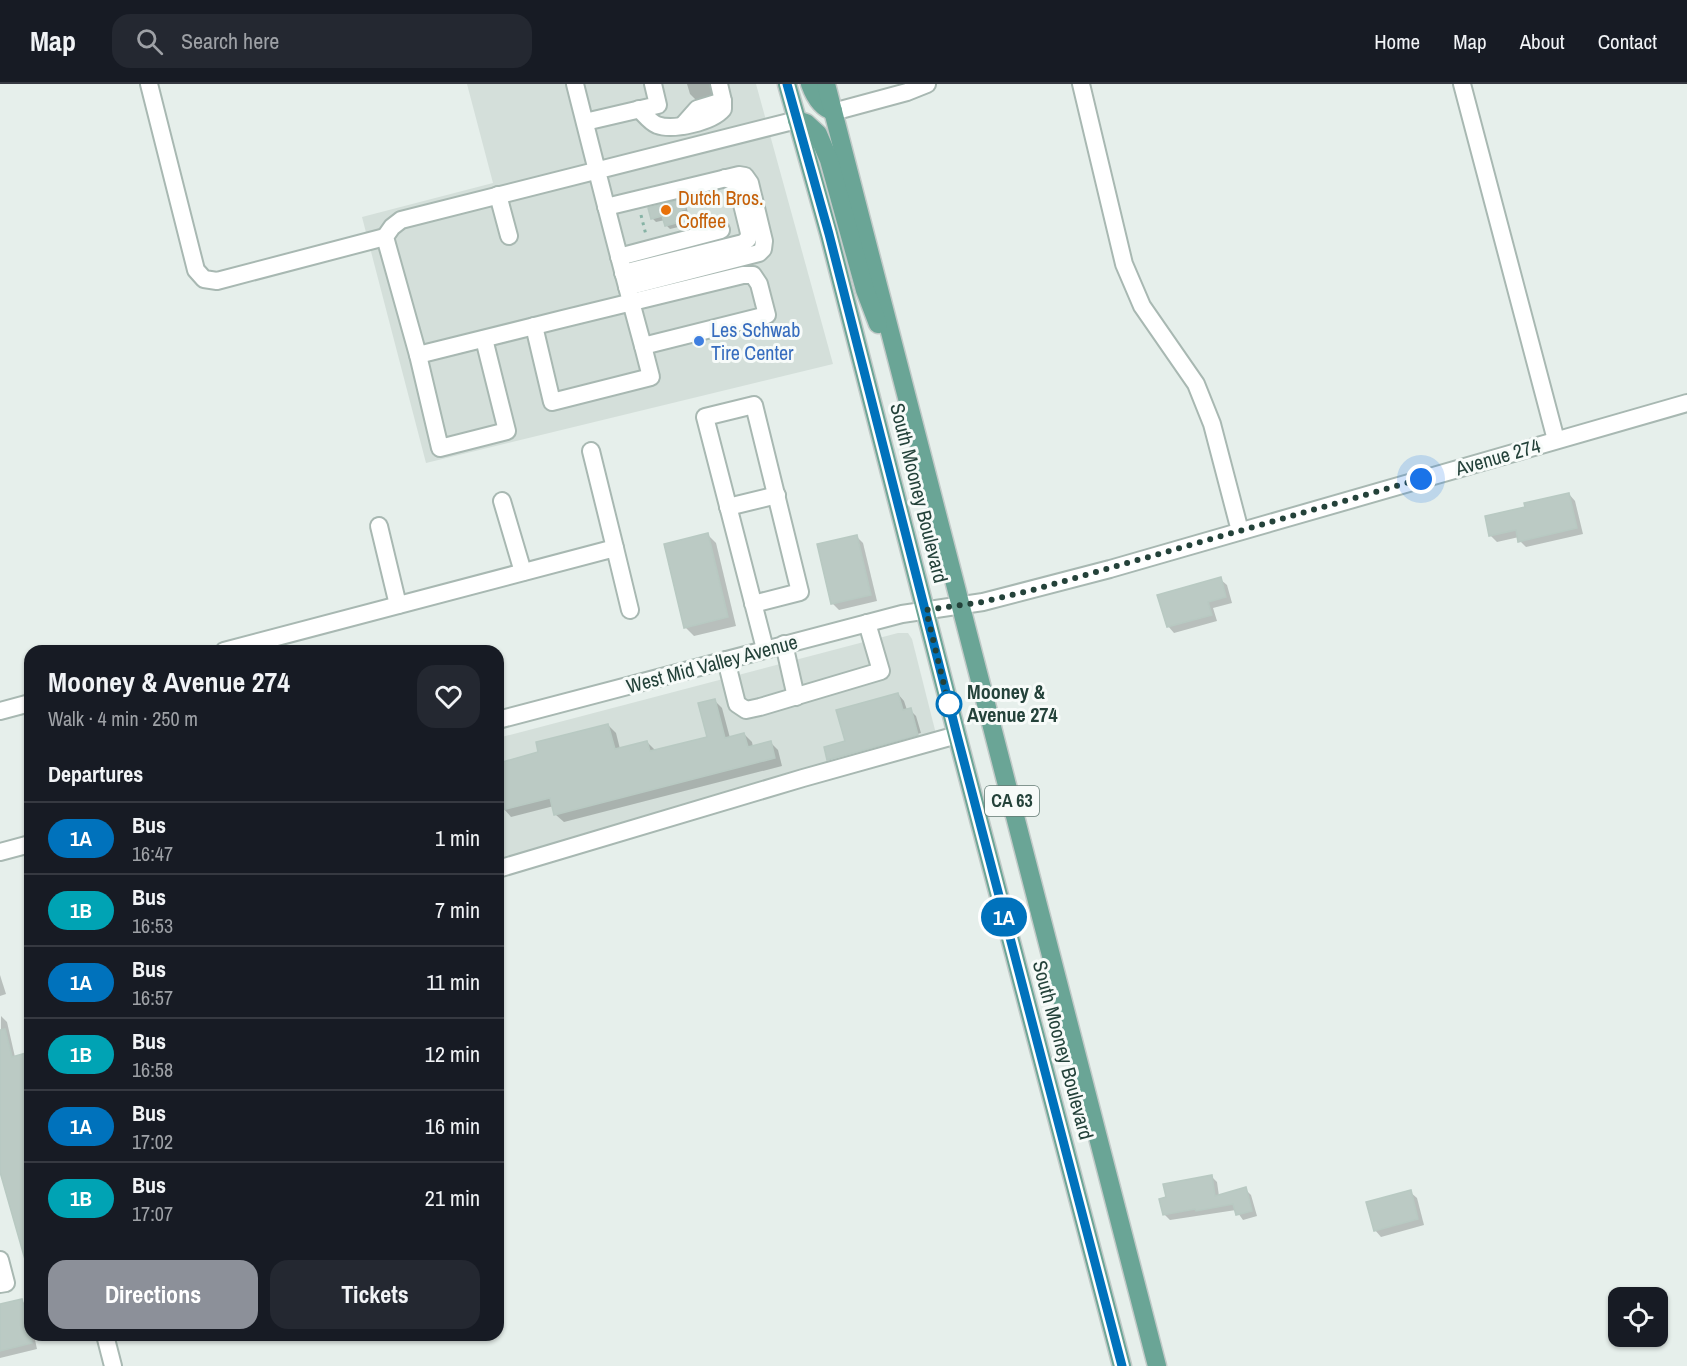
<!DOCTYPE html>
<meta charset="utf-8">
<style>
body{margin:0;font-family:"Archivo Narrow",sans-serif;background:#242831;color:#f1f3f6;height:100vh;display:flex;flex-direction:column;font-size:22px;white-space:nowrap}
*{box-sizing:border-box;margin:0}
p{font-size:20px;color:#9ea1a6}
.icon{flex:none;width:33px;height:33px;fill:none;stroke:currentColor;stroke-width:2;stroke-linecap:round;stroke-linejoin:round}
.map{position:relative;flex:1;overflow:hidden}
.details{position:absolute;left:24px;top:561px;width:480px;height:696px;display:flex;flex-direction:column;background:#171b24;border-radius:18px;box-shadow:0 2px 4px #0004}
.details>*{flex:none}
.badge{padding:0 12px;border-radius:20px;font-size:21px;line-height:39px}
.fabs{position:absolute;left:1608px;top:1203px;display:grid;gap:12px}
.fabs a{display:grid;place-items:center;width:60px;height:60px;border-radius:12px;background:#171b24;box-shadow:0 2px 4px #0004;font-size:30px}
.you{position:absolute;width:30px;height:30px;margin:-15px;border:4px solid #fff;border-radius:50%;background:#1a73e8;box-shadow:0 0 0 9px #1a73e833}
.map>.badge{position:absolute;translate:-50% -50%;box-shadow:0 0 0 3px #fff}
h2{padding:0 24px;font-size:22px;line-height:54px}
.round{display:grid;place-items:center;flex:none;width:63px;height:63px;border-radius:18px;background:#242831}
.summary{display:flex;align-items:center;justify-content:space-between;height:102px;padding:0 24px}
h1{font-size:28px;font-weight:700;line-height:45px}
.primary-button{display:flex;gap:12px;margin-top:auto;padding:12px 24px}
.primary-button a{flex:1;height:69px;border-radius:18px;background:#8c9099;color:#fff;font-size:24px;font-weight:700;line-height:69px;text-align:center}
.primary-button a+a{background:#242831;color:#f1f3f6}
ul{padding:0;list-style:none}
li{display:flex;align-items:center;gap:18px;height:72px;padding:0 24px;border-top:2px solid #363941}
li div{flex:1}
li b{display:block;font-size:22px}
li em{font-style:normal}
li .badge{min-width:66px;font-weight:700;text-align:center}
header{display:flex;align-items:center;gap:36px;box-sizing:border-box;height:84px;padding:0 30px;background:#171b24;border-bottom:2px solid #363941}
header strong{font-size:28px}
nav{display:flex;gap:33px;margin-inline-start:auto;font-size:21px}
.search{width:420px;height:54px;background:#242831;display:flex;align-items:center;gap:15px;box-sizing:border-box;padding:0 21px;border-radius:18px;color:#9ea1a6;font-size:22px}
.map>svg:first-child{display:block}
.built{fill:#d4dfda}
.shadow{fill:#0003}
.building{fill:#bbcac4;stroke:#b8c9c2;stroke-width:1.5}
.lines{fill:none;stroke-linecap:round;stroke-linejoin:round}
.minor-casing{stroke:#a8b8b2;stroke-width:20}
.major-casing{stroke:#c2cac8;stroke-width:21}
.path{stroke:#86b3a5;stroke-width:3;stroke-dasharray:3 4.5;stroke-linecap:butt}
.minor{stroke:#fff;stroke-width:16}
.major{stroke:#6aa596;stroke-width:18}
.line-casing{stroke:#fff;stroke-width:14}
.line{stroke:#0072bc;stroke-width:9}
.walk{stroke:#24423a;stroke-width:6;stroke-dasharray:0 10.8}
.food-dot{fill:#e8710a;stroke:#f7fbf9;stroke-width:2}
.shop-dot{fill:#3f7fe0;stroke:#f7fbf9;stroke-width:2}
.stop-dot{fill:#fff;stroke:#0072bc;stroke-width:3}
.labels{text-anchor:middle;stroke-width:6;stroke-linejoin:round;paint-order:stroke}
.shield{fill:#f7fbf9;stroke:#637a73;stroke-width:1.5}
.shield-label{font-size:18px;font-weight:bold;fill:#24423a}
.food-label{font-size:20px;fill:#c56008;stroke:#f7fbf9;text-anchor:start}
.shop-label{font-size:20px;fill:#366cbe;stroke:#f7fbf9;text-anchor:start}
.street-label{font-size:20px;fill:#24423a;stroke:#f7fbf9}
.stop-label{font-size:20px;font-weight:bold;fill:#24423a;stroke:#f7fbf9;text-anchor:start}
</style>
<header>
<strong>Map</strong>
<div class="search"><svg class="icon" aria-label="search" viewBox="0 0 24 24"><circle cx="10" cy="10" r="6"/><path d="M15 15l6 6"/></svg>Search here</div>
<nav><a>Home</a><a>Map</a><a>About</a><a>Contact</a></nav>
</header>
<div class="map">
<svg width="1687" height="1282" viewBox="0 0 1687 1282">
<rect width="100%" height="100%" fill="#e6efeb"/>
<g class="built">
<path d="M467,0H756L833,280L426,379L362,133L493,99Z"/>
<path d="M898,549H908L912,555L936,650L498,780V654Z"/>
</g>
<g class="shadow">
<path d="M687,0H718L715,11L696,16L690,10Z"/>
<path d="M682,117L686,121L688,129L684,130L687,141L670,145L666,141L665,136L656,138L652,134Z"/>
<path d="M1569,410L1575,417L1583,450L1526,463L1520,457L1519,453L1497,458L1490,451L1527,424Z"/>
<path d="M708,451L716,459L736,542L694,552L685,543Z"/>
<path d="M857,453L863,459L877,517L839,526L833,520L819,461Z"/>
<path d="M1220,495L1227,501L1232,519L1213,524L1217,537L1174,549L1168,542Z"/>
<path d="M898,610L904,617L907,626H910L916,632L921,649L831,674V677L922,651L923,657L835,682L829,675Z"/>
<path d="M714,616L722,624L730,654L744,650L752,658L753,663L770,658L778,666L782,682L564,738L556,731L554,722L511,733L504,725L498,703V687L608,641L616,649L620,665L647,658L655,666L708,654Z"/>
<path d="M0,891L6,910L0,912Z"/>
<path d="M1,932L7,938L15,973L25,970L30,975V1182L27,1179L0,1080Z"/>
<path d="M1211,1092L1217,1098L1219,1112L1245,1105L1251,1111L1257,1132L1243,1136L1236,1126L1170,1136L1164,1130Z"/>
<path d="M1410,1108L1417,1114L1424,1141L1381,1153L1375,1146Z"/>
<path d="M21,1216L27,1222L30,1236V1251H34L37,1265L0,1274V1221Z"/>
</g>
<g class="building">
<path d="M682,115L685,125L681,126L684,137L665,142L662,132L651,135L648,124Z"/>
<path d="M1569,409L1577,444L1518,458L1516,446L1489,452L1485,432L1525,423L1524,419Z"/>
<path d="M708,449L728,533L684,544L664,460Z"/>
<path d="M857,451L871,511L831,520L817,460Z"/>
<path d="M1221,493L1226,513L1208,518L1212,531L1167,543L1157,511Z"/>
<path d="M898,609L903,626L911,624L918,651L827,676L824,663L845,657L836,626Z"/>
<path d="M715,615L725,654L744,649L748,663L771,657L775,674L554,731L550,714L502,726L498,709V686L501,685L499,679L538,668L536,658L608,640L615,665L647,657L650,667L707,653L698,619Z"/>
<path d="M5,945L12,973L26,969L30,984V1179H26L0,1088V946Z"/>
<path d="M1212,1091L1215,1112L1246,1103L1252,1127L1236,1131L1233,1120L1196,1127L1195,1125L1163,1131L1159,1115L1166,1113L1163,1100Z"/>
<path d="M1411,1106L1418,1135L1374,1147L1366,1118Z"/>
<path d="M22,1215L32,1259L0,1267V1220Z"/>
</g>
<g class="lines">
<g class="minor-casing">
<g id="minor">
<path d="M149,0L196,186L204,195L217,197L385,153"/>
<path d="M575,0C597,87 619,175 643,262L767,231L759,200L753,191H743C635,217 526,244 418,271L385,153L392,143L401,136L797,36"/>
<path d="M1081,0L1124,180L1142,222L1196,300L1212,340L1240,447"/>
<path d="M1462,0L1556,356"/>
<path d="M639,25C645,31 650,38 657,41C673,47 712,38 723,25V17L719,0"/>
<path d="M833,28L907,8L927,0"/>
<path d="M585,38L658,21L653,0"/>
<path d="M682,42L697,25L723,17"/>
<path d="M498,111L509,152"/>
<path d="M606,123L739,91L745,92L750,99L764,157L763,165L759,169L627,203"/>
<path d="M619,173L721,146"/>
<path d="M623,189L743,159L748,155L749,149L738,104L734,98L725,94"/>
<path d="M534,242L552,318L651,293L643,262"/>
<path d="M418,271L440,364L507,347L484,255"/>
<path d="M591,367L615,464"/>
<path d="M502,417L523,488"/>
<path d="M728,423L777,411"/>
<path d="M379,442L398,521"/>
<path d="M753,520L800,508L754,321L705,333L765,565"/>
<path d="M784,560L796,613"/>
<path d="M224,567L615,464L630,526"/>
<path d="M726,576L737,620L746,626L760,623L881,587L867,539"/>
<path d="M0,627L30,619"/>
<path d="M498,636L902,530L983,518L1110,485L1687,319"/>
<path d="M0,768L30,760"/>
<path d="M498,785L803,694L957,651"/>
<path d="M0,1176L6,1199L0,1200"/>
<path d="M105,1251L113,1282"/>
</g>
</g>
<g class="major-casing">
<g id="major">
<path d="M787,0L829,150L957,651L1122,1282"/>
<path d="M810,0C814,11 821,24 833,27"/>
<path d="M826,0L1157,1282"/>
<path d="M797,36L806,39L818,50L829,76L865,206L878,240"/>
</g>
</g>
<path class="path" d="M641,131L646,151"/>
<use href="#minor" class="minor"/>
<use href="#major" class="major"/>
</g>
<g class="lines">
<g class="line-casing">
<path id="line" d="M787,0L829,150L957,651L1122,1282"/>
</g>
<use href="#line" class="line"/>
<path class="walk" d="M949,620L951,630L926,526L982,518L1033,506L1421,395"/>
</g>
<circle class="food-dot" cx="666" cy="126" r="6"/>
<circle class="shop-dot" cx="699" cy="257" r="6"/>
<circle class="stop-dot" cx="949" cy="620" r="12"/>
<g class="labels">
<rect class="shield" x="985" y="702" width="54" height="30" rx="4.5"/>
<g class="shield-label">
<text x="1012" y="723">CA 63</text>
</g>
<g class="food-label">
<text x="678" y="121">Dutch Bros.<tspan x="678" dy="23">Coffee</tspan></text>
</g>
<g class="shop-label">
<text x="711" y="253">Les Schwab<tspan x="711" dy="23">Tire Center</tspan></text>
</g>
<g class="street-label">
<text transform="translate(1498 373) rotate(-16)" y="7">Avenue 274</text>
<text transform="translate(919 409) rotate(76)" y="7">South Mooney Boulevard</text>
<text transform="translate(712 580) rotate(-15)" y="7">West Mid Valley Avenue</text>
<text transform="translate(1063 966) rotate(75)" y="7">South Mooney Boulevard</text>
</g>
<g class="stop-label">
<text x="967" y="615">Mooney &amp;<tspan x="967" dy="23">Avenue 274</tspan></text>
</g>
</g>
</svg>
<div class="fabs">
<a><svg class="icon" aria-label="locate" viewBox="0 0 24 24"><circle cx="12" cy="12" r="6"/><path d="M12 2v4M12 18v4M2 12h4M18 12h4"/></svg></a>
</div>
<div class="you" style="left:1421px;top:395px"></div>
<b class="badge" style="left:1004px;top:833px;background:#0072bc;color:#fff">1A</b>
<section class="details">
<div class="summary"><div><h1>Mooney &amp; Avenue 274</h1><p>Walk · 4 min · 250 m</p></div><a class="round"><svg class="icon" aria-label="heart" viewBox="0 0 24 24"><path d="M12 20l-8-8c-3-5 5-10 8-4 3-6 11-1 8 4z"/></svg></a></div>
<h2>Departures</h2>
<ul>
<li><span class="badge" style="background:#0072bc;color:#fff">1A</span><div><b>Bus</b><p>16:47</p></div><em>1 min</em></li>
<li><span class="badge" style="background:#00a3b4;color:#fff">1B</span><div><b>Bus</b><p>16:53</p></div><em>7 min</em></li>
<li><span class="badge" style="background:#0072bc;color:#fff">1A</span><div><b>Bus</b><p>16:57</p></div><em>11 min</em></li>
<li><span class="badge" style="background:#00a3b4;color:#fff">1B</span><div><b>Bus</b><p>16:58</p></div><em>12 min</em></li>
<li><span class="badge" style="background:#0072bc;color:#fff">1A</span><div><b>Bus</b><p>17:02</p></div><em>16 min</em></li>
<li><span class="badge" style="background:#00a3b4;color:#fff">1B</span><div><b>Bus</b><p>17:07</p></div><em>21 min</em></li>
</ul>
<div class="primary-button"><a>Directions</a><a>Tickets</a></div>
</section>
</div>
